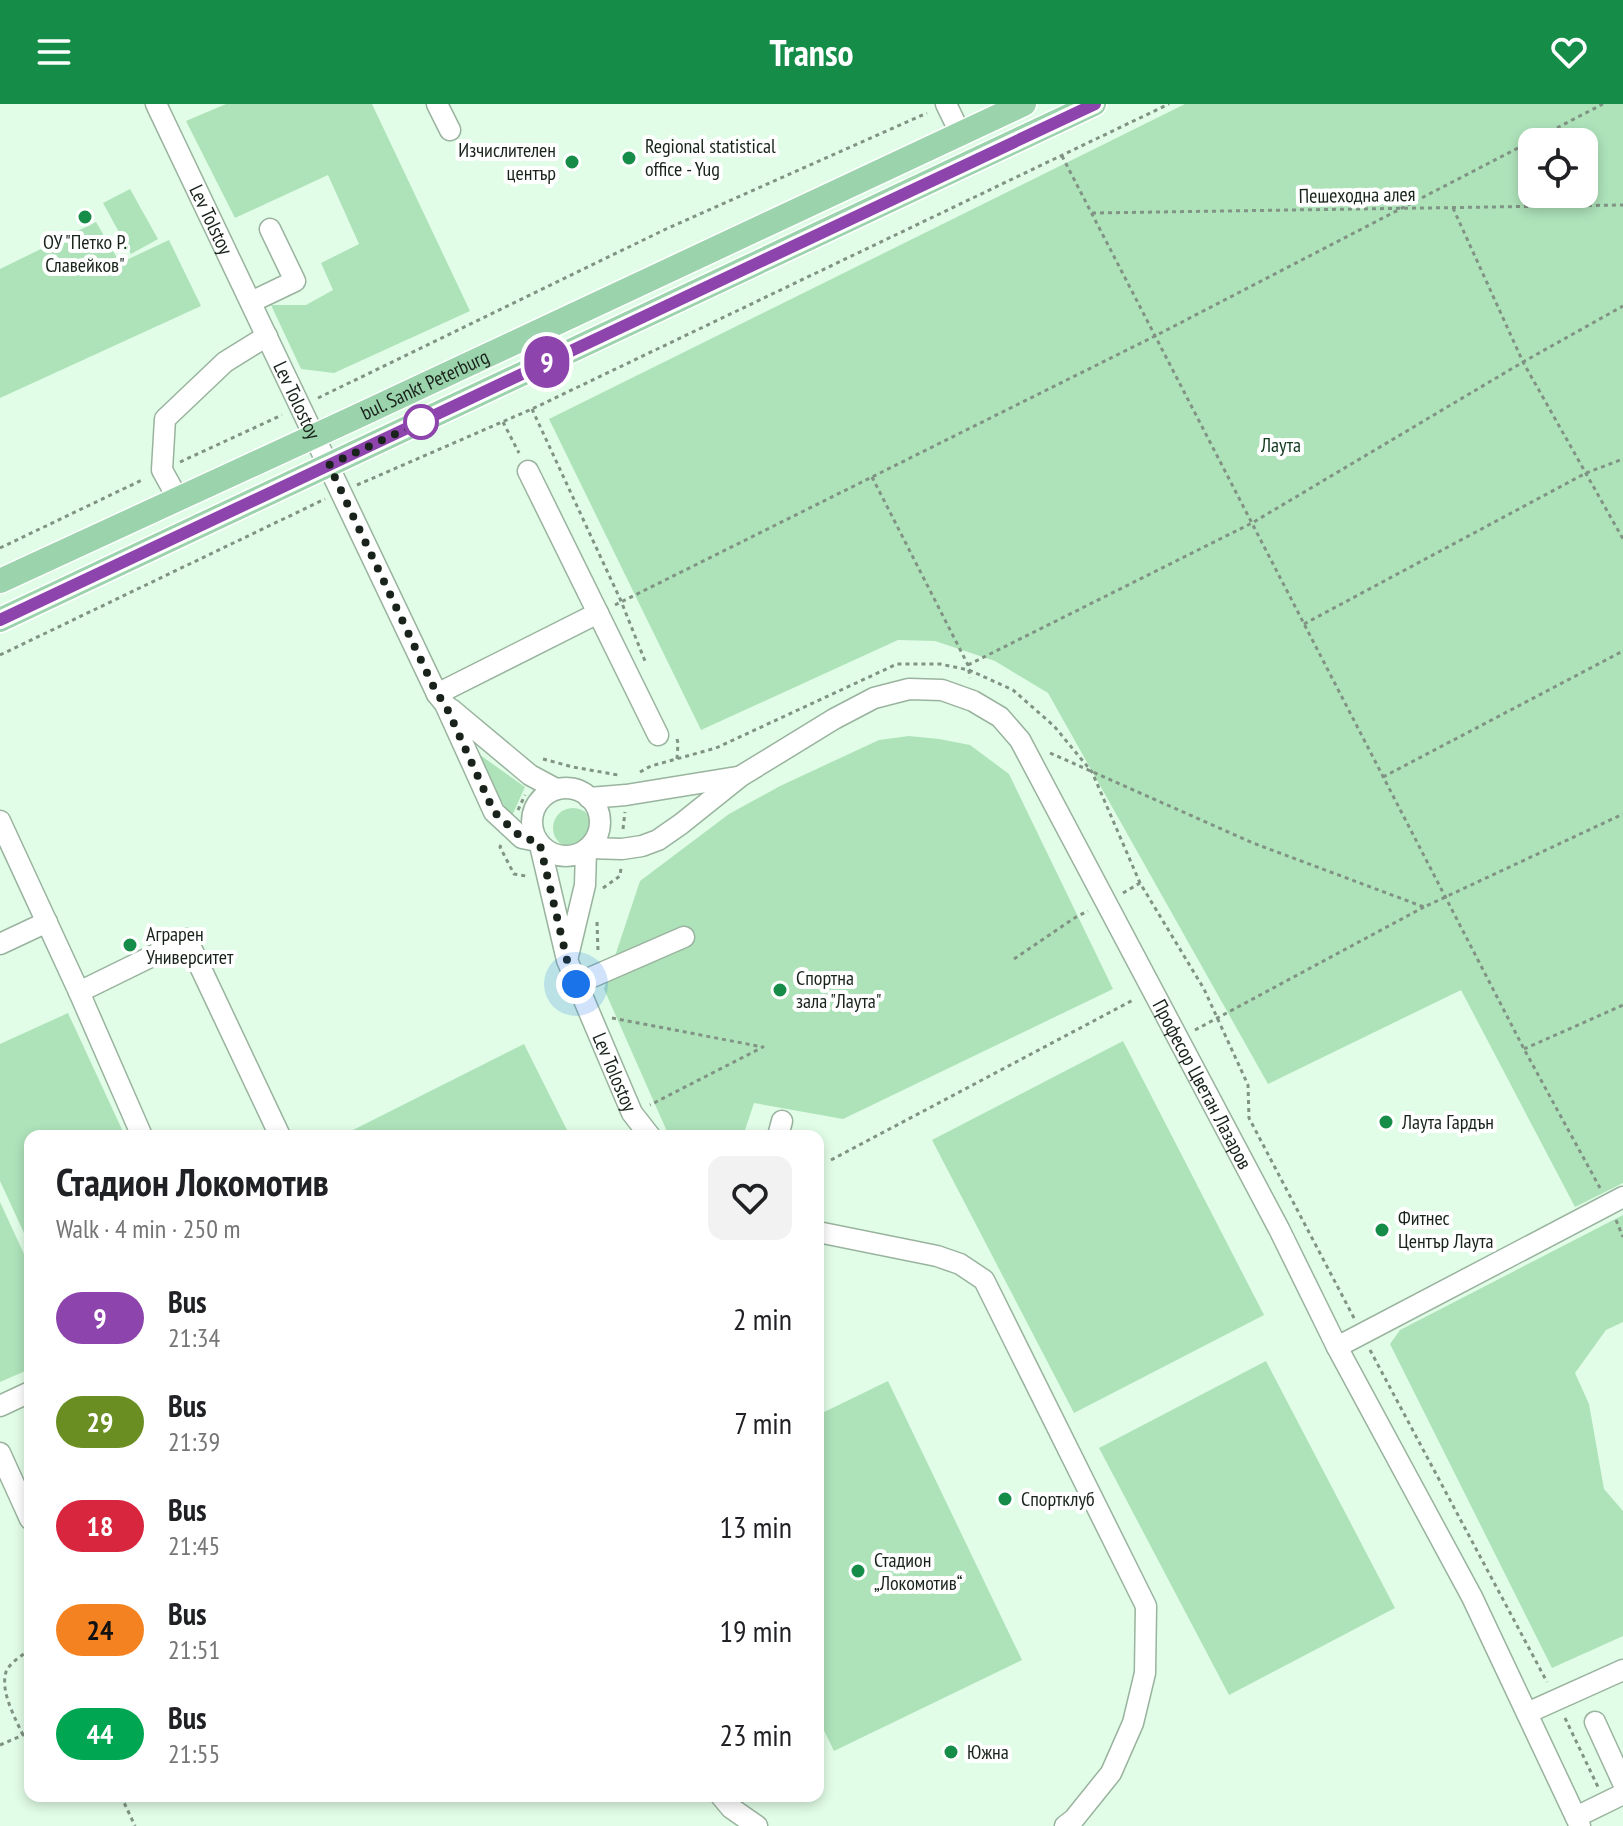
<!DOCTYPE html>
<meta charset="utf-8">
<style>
body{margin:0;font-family:"PT Sans Narrow",sans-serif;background:#f2f2f2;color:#202124;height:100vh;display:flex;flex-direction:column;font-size:30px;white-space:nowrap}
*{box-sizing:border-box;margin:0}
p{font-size:26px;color:#757577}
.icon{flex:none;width:44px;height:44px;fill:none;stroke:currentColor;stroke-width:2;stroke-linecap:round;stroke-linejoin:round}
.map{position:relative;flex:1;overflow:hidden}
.panel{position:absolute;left:24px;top:1026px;width:800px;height:672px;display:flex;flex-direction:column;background:#fff;border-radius:16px;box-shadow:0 4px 12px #0003}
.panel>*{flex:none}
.badge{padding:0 16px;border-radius:26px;font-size:28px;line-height:52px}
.controls{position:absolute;left:1518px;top:24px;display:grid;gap:16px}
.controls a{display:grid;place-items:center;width:80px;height:80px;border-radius:16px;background:#fff;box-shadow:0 4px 12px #0003;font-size:40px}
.you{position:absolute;width:40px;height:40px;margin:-20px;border:6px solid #fff;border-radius:50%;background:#1a73e8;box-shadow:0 0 0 12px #1a73e833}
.map>.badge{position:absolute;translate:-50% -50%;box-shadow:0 0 0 4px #fff}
.round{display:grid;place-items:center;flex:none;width:84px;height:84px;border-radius:16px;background:#f2f2f2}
.overview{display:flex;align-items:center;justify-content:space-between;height:136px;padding:0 32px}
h1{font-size:38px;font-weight:600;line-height:60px}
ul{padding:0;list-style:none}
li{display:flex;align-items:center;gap:24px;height:104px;padding:0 32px}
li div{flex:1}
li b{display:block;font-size:30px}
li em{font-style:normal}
li .badge{min-width:88px;font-weight:700;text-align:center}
header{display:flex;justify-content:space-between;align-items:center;height:104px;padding:0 32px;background:#158d48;color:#fff;font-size:36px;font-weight:600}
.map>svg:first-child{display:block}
.green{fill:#aee3ba;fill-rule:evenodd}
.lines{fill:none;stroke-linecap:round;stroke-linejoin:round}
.minor-casing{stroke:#99b39e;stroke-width:23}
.major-casing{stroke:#fff;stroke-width:27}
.path{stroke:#809384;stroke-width:3;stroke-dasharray:4 4;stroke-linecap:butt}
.minor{stroke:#fff;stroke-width:20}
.major{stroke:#9bd3ac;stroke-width:24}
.line-casing{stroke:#fff;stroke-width:18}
.line{stroke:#8e44ad;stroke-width:12}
.walk{stroke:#19231b;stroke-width:8;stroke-dasharray:0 14.4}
.poi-dot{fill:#158d48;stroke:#fff;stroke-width:3}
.stop-dot{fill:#fff;stroke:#8e44ad;stroke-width:4}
.labels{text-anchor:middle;stroke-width:8;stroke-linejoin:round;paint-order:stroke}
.poi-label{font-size:20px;fill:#19231b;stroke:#fff;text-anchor:start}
.street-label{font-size:20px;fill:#19231b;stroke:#fff}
.park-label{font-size:20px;fill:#0f391d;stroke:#fff}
</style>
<header><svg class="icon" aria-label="menu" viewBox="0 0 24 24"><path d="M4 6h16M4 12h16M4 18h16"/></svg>Transo<svg class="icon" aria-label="heart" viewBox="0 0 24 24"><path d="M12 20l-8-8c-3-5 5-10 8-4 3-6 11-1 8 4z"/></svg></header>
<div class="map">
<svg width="1623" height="1722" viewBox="0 0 1623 1722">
<rect width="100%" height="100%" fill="#e1fde7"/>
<g class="green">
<path d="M226,0H372L470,207L334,269L301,265L271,201H306L333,186L321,159L359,140L328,71L235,114L186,17Z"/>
<path d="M1185,0H1623V1079L1575,1103L1461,886L1268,980L1048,589L995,557L935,537L898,536L701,626L549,315ZM1532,38H1584V90H1532Z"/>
<path d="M130,85L158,135L131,150L103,99Z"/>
<path d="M96,118L120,159L169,136L201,202L0,294V165Z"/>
<path d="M909,632L939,635L970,641L1009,670L1113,885L843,1015L754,999L743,1032H669L604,885L640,777L729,710L780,682L879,636Z"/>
<path d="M480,651L525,683L511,714L479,657Z"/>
<circle cx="573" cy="724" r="20"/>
<path d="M68,909L125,1032H30V1142L0,1077V940Z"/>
<path d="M1123,937L1264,1211L1074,1309L932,1036Z"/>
<path d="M524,940L570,1032H356L353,1026Z"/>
<path d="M0,1098L30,1163V1265L0,1278Z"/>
<path d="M1623,1111V1218L1606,1226L1575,1269L1589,1300L1604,1385L1623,1407V1532L1552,1564L1390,1240L1400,1226Z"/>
<path d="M1266,1257L1395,1504L1229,1591L1099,1344Z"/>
<path d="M888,1277L1022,1556L834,1647L818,1614V1311Z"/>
</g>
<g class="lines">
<g class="minor-casing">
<g id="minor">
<path id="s1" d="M156,0L437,590L445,600L494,708L522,734L537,737"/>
<path d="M437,0L450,26"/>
<path d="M946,0L961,31"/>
<path d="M251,198L295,177L270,125"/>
<path d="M528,367L658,631"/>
<path d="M178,395L162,366L165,315L225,258L267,232"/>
<path d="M437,590L598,509"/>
<path d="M451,605L530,671L556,685"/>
<circle cx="566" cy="718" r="34"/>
<path d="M589,694L626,691L737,673"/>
<path d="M0,717L79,888L142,1032"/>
<path id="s2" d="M540,741L567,856L632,1009L650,1032"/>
<path id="s3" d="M588,744L622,745L642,742L658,736L681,720L741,672L834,615L874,594L909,585L942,586L973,597L1000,613L1020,636L1279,1125L1337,1243L1472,1493L1580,1722"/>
<path d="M0,840L47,818"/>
<path d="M568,852L585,781L586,746"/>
<path d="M576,880L684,833"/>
<path d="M79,888L187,835L280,1032"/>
<path d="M778,1032L782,1017"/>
<path d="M818,1128L937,1152L960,1160L984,1176L1146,1502L1145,1569L1133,1619L1111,1669L1074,1715L1065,1722"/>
<path d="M1337,1243L1623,1093"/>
<path d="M0,1302L30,1288"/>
<path d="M0,1349L30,1415"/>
<path d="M1527,1609L1623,1566"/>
<path d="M1595,1618L1623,1679"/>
<path d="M721,1692L731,1704L757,1722"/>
<path d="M1576,1713L1623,1690"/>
</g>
</g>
<g class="major-casing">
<g id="major">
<path id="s4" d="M0,477L358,312L1024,0"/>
<path d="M0,516L1094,0"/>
</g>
</g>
<g class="path">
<path d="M1062,52L1524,945L1600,1084"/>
<path d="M1453,104L1523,258L1623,435"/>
<path d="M1092,109L1623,101"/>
<path d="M318,294L666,125L927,9"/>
<path d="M532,305L621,497L645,557"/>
<path d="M503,318L519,349"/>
<path d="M180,358L282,311"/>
<path d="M872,373L968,561L970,574"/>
<path d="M357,381L532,305L1169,0"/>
<path d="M0,444L144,375"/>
<path d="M615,501L1155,232L1603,0"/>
<path d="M1304,520L1586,369L1623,355"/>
<path d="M0,551L325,395"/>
<path d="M968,561L1252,419L1523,258L1623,202"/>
<path d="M677,635L678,639L677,655"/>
<path d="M1050,649L1253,739L1424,803L1623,710"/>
<path d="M543,655L573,663L618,671"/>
<path d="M640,668L651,662L716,644L897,560H940L969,566L1013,586L1054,622L1092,668L1140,779L1204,885L1248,981L1249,1014L1354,1214"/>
<path d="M1383,673L1623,547"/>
<path d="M518,706L525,691"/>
<path d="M623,725L625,708"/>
<path d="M501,741L500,743L514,770L526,772"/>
<path d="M603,784L620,772L621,764"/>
<path d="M1123,789L1140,779"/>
<path d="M597,818L598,847"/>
<path d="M1014,855L1076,813L1088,807"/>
<path d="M612,914L763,943L650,1001"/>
<path d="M1195,926L1424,803"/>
<path d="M1524,945L1623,901"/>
<path d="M831,1056L1135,895"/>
<path d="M1616,1116L1623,1133"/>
<path d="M1370,1246L1547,1578"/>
<path d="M1565,1614L1598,1683"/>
<path d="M23,1631C15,1614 0,1587 6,1568C10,1558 22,1552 30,1545"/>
<path d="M0,1641L30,1628"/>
<path d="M121,1692L135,1722"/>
</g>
<use href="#minor" class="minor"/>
<use href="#major" class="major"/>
</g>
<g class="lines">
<g class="line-casing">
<path id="line" d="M0,516L1095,0"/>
</g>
<use href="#line" class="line"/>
<path class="walk" d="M421,318L329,361L437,590L445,600L494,708L522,734L537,737L540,741L567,856L576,880"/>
</g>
<g class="poi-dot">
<circle cx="629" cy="54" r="8"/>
<circle cx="572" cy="58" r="8"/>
<circle cx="85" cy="113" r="8"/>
<circle cx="130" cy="841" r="8"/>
<circle cx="780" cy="886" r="8"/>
<circle cx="1386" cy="1018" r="8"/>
<circle cx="1382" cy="1126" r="8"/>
<circle cx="1005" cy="1395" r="8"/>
<circle cx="858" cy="1467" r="8"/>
<circle cx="951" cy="1648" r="8"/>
</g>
<circle class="stop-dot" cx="421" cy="318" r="16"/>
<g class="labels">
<g class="poi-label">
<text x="645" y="49">Regional statistical<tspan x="645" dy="23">office - Yug</tspan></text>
<text x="556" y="53" text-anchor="end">Изчислителен<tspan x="556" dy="23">център</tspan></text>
<text x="85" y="145" text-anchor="middle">ОУ "Петко Р.<tspan x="85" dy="23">Славейков"</tspan></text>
<text x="146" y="837">Аграрен<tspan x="146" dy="23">Университет</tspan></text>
<text x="796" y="881">Спортна<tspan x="796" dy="23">зала "Лаута"</tspan></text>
<text x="1402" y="1025">Лаута Гардън</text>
<text x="1398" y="1121">Фитнес<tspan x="1398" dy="23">Център Лаута</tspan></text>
<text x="1021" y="1402">Спортклуб</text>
<text x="874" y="1463">Стадион<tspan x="874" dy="23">„Локомотив“</tspan></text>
<text x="967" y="1655">Южна</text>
</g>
<g class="street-label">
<text transform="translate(1357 91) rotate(-1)" y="7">Пешеходна алея</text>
<text dy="7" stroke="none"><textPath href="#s1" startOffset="128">Lev Tolstoy</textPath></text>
<text dy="7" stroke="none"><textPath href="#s4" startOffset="468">bul. Sankt Peterburg</textPath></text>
<text dy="7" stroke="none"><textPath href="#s1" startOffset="328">Lev Tolostoy</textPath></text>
<text dy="7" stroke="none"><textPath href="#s2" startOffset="240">Lev Tolostoy</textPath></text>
<text dy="7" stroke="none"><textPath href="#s3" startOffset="884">Професор Цветан Лазаров</textPath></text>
</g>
<g class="park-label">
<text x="1281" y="348">Лаута</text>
</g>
</g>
</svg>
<div class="controls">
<a><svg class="icon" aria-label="locate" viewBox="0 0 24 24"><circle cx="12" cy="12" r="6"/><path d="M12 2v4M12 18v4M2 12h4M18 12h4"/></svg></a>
</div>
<div class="you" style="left:576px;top:880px"></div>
<b class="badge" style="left:547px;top:258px;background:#8e44ad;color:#fff">9</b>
<section class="panel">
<div class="overview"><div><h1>Стадион Локомотив</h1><p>Walk · 4 min · 250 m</p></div><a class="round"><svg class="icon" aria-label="heart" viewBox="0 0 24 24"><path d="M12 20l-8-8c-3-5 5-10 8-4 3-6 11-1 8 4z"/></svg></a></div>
<ul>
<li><span class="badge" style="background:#8e44ad;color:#fff">9</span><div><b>Bus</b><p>21:34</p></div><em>2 min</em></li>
<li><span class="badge" style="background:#6b8e23;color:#fff">29</span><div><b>Bus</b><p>21:39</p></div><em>7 min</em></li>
<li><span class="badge" style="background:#d7263d;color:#fff">18</span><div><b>Bus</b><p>21:45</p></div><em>13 min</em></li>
<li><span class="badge" style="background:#f58220;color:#111">24</span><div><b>Bus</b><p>21:51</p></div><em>19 min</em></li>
<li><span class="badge" style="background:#00a651;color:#fff">44</span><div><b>Bus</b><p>21:55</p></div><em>23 min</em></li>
</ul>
</section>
</div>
